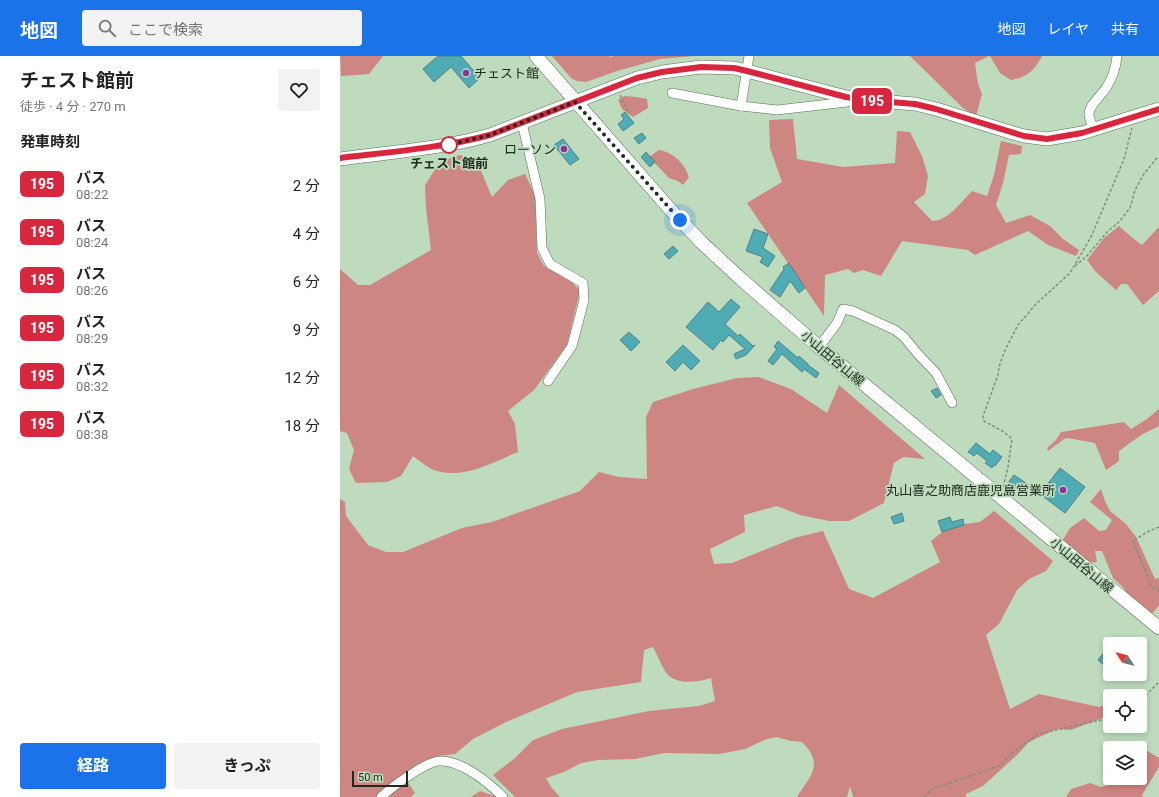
<!DOCTYPE html>
<html lang="ja">
<meta charset="utf-8">
<style>
body{margin:0;font-family:Roboto,"Noto Sans JP",sans-serif;background:#f2f2f2;color:#222;height:100vh;display:flex;flex-direction:column;font-size:15px;white-space:nowrap}
*{box-sizing:border-box;margin:0}
p{font-size:13px;color:#767676}
.icon{flex:none;width:22px;height:22px;fill:none;stroke:currentColor;stroke-width:2;stroke-linecap:round;stroke-linejoin:round}
.map{position:relative;flex:1;overflow:hidden}
.side{display:flex;flex-direction:column;background:#fff;width:340px}
.side>*{flex:none}
.badge{padding:0 8px;border-radius:6px;font-size:14px;line-height:26px}
.needle{width:26px;rotate:306deg}
.controls{position:absolute;left:763px;top:581px;display:grid;gap:8px}
.controls a{display:grid;place-items:center;width:44px;height:44px;border-radius:4px;background:#fff;box-shadow:0 2px 6px #0003;font-size:20px}
.scale{position:absolute;left:12px;bottom:10px;width:56px;box-sizing:border-box;padding-left:4px;border:2px solid #202b1f;border-top:0;font-size:11px;line-height:14px;white-space:nowrap;color:#202b1f;-webkit-text-stroke:3px #bedbbd;paint-order:stroke}
.you{position:absolute;width:20px;height:20px;margin:-10px;border:3px solid #fff;border-radius:50%;background:#1a73e8;box-shadow:0 0 0 6px #1a73e833}
.map>.badge{position:absolute;translate:-50% -50%;box-shadow:0 0 0 2px #fff}
h2{padding:0 20px;font-size:15px;line-height:36px}
.round{display:grid;place-items:center;flex:none;width:42px;height:42px;border-radius:4px;background:#f2f2f2}
.overview{display:flex;align-items:center;justify-content:space-between;height:68px;padding:0 20px}
h1{font-size:19px;font-weight:700;line-height:30px}
.button{display:flex;gap:8px;margin-top:auto;padding:8px 20px}
.button a{flex:1;height:46px;border-radius:4px;background:#1a73e8;color:#fff;font-size:16px;font-weight:700;line-height:46px;text-align:center}
.button a+a{background:#f2f2f2;color:#222}
ul{padding:0;list-style:none}
li{display:flex;align-items:center;gap:12px;height:48px;padding:0 20px}
li div{flex:1}
li b{display:block;font-size:15px}
li em{font-style:normal}
li .badge{min-width:44px;font-weight:700;text-align:center}
header{display:flex;align-items:center;gap:24px;box-sizing:border-box;height:56px;padding:0 20px;background:#1a73e8;color:#fff}
header strong{font-size:19px}
nav{display:flex;gap:22px;margin-inline-start:auto;font-size:14px}
.search{width:280px;height:36px;background:#f2f2f2;display:flex;align-items:center;gap:10px;box-sizing:border-box;padding:0 14px;border-radius:4px;color:#767676;font-size:15px}
main{display:flex;flex:1;min-height:0}
.map>svg:first-child{display:block}
.forest{fill:#cd8681}
.building{fill:#4fabb4;stroke:#548287}
.lines{fill:none;stroke-linecap:round;stroke-linejoin:round}
.minor-casing{stroke:#556f54;stroke-width:10}
.secondary-casing{stroke:#556f54;stroke-width:14}
.path{stroke:#7c917b;stroke-width:1.5;stroke-dasharray:3 2;stroke-linecap:butt}
.minor{stroke:#fff;stroke-width:9}
.secondary{stroke:#fff;stroke-width:13}
.line-casing{stroke:#fff;stroke-width:9}
.line{stroke:#d7263d;stroke-width:6}
.walk{stroke:#202b1f;stroke-width:4;stroke-dasharray:0 7.2}
.poi-dot{fill:#902f98;stroke:#bedbbd;stroke-width:1.5}
.stop-dot{fill:#fff;stroke:#d7263d;stroke-width:2}
.labels{text-anchor:middle;stroke-width:3.5;stroke-linejoin:round;paint-order:stroke}
.poi-label{font-size:13px;fill:#202b1f;stroke:#bedbbd;text-anchor:end}
.stop-label{font-size:13px;font-weight:bold;fill:#202b1f;stroke:#bedbbd}
.street-label{font-size:13px;fill:#202b1f;stroke:#bedbbd}
</style>
<header>
<strong>地図</strong>
<div class="search"><svg class="icon" aria-label="search" viewBox="0 0 24 24"><circle cx="10" cy="10" r="6"/><path d="M15 15l6 6"/></svg>ここで検索</div>
<nav><a>地図</a><a>レイヤ</a><a>共有</a></nav>
</header>
<main>
<section class="side">
<div class="overview"><div><h1>チェスト館前</h1><p>徒歩 · 4 分 · 270 m</p></div><a class="round"><svg class="icon" aria-label="heart" viewBox="0 0 24 24"><path d="M12 20l-8-8c-3-5 5-10 8-4 3-6 11-1 8 4z"/></svg></a></div>
<h2>発車時刻</h2>
<ul>
<li><span class="badge" style="background:#d7263d;color:#fff">195</span><div><b>バス</b><p>08:22</p></div><em>2 分</em></li>
<li><span class="badge" style="background:#d7263d;color:#fff">195</span><div><b>バス</b><p>08:24</p></div><em>4 分</em></li>
<li><span class="badge" style="background:#d7263d;color:#fff">195</span><div><b>バス</b><p>08:26</p></div><em>6 分</em></li>
<li><span class="badge" style="background:#d7263d;color:#fff">195</span><div><b>バス</b><p>08:29</p></div><em>9 分</em></li>
<li><span class="badge" style="background:#d7263d;color:#fff">195</span><div><b>バス</b><p>08:32</p></div><em>12 分</em></li>
<li><span class="badge" style="background:#d7263d;color:#fff">195</span><div><b>バス</b><p>08:38</p></div><em>18 分</em></li>
</ul>
<div class="button"><a>経路</a><a>きっぷ</a></div>
</section>
<div class="map">
<svg width="819" height="741" viewBox="0 0 819 741">
<rect width="100%" height="100%" fill="#bedbbd"/>
<g class="forest">
<path d="M0,0H43L29,18L1,20Z"/>
<path d="M212,0H269L270,1L274,0H355L320,3L277,15L246,26L237,25L231,22Z"/>
<path d="M570,0H649L635,7L638,28L642,38L636,60L623,52Z"/>
<path d="M650,0H702C694,15 687,21 671,24L660,17Z"/>
<path d="M284,40L296,41L307,43L308,52L293,61L282,53L278,44Z"/>
<path d="M453,63L457,103L503,111L555,107L557,75L570,76L582,100L588,120L585,138L574,146L592,165C608,165 621,146 632,135L647,140L654,119L661,85L682,90L681,98L669,99L663,127L656,149L666,167L690,159L710,170L723,183L739,194L736,200L708,189L688,175L635,199L628,194L562,185L541,220L523,214L514,217L508,213L485,219L484,260L407,147L442,126L430,92L429,64Z"/>
<path d="M319,94C333,96 345,108 349,121L343,129L338,125L329,122L309,101Z"/>
<path d="M120,99L137,105L152,141L168,124L185,118L195,139L197,197L204,210L231,225L240,235L227,289L194,334L168,355L175,368L178,396C154,406 124,423 97,415C89,413 80,405 73,400L61,420L47,426L16,427L9,413L14,394L7,377L0,375V213L18,229H30L91,194L86,152L85,129L100,106Z"/>
<path d="M779,170L795,184L802,189L819,171V235L803,249L787,228H781L776,234L755,215L747,204L764,182Z"/>
<path d="M419,321L451,333L487,357L499,329L585,403L563,401L554,407L544,447L509,465H489L460,459L437,450L404,459L405,476L370,493L374,508L392,507L454,482L483,475L509,533L533,542L600,506L591,485L610,470L640,466L654,455L713,505L706,515L689,523L677,534L659,568L646,579L670,653L699,638L759,651L770,648V659L731,674L717,673L695,683L688,687L678,698L643,730L626,738V741H513L510,730L507,741H457C470,720 485,709 462,686L451,685L437,681L427,683L405,693L379,698L324,697L295,703L258,704L241,707L224,716L206,722L211,731L220,741H175L153,719L175,702L193,684L222,673L309,655L359,650L375,645L371,622C358,626 339,629 328,619C323,614 317,598 313,591L304,594L301,626L237,636L166,666L133,683L115,698L98,700L63,719L75,737L71,741H0V443L5,446L6,460L28,489L46,496H63L122,472L152,466L240,435L259,416L279,421L307,423L306,361L313,346L353,333L397,322Z"/>
<path d="M819,353V370L801,379L779,395V405L766,414L755,387L728,382L724,383L708,395L707,392L716,384L721,376L784,366L791,373L807,363Z"/>
<path d="M761,433L765,445L770,455L786,468L796,481L815,523L819,522V549L812,558L791,544L783,531L773,522L762,495H755L757,506L745,507L721,487L730,472L744,462L759,475L766,474L772,464L750,446Z"/>
<path d="M801,691L819,702V711L802,739L803,741H726L731,733L750,727L761,731L776,727L783,722H800Z"/>
<path d="M140,735L157,741H131Z"/>
</g>
<g class="building">
<path d="M98,0H121L140,22L129,32L111,11L94,26L83,13Z"/>
<path d="M285,56L294,67L283,75L278,68L284,63L281,59Z"/>
<path d="M302,77L306,82L299,88L294,82Z"/>
<path d="M223,83L239,103L230,109L214,89Z"/>
<path d="M306,96L315,106L310,111L301,101Z"/>
<path d="M414,173L428,178L423,192L435,200L428,211L420,206L423,201L406,195Z"/>
<path d="M333,190L338,195L329,203L324,198Z"/>
<path d="M449,207L465,232L459,237L450,225L440,241L430,234L444,213L443,211Z"/>
<path d="M391,243L400,251L385,268L398,280L400,278L413,290L415,289L406,299L396,303L394,298L405,293L389,279L383,286L381,284L373,294L346,271L368,246L379,256Z"/>
<path d="M289,276L300,286L291,295L280,284Z"/>
<path d="M438,285L458,302L459,300L468,308V309L479,317L476,322L464,313L462,316L442,298L433,309L428,305L437,293L434,291Z"/>
<path d="M343,289L360,305L351,314L343,306L335,315L326,306Z"/>
<path d="M597,332L601,339L596,342L591,335Z"/>
<path d="M636,387L650,398L653,394L662,401L655,410L654,409L652,412L645,407L647,405L637,397L634,400L628,396Z"/>
<path d="M720,412L745,431L725,457L700,438Z"/>
<path d="M674,419L686,427L680,436L668,427Z"/>
<path d="M562,457L564,465L554,468L551,461Z"/>
<path d="M610,461L612,466L623,463L624,469L602,476L598,465Z"/>
<path d="M777,581L786,588H771Z"/>
<path d="M770,589V614L758,604Z"/>
</g>
<g class="lines">
<g class="minor-casing">
<g id="minor">
<path d="M332,37L401,50L437,54L516,45"/>
<path d="M401,50L409,0"/>
<path d="M182,67L200,143L202,192L210,208L243,227L244,244L232,290L208,325"/>
<path d="M754,73C752,69 749,63 749,58C749,49 761,40 766,32C772,23 776,11 777,0"/>
<path d="M479,291L497,267L503,253L513,255L555,274L564,281L577,297L596,317L612,347"/>
<path d="M41,741C52,731 85,706 99,705C120,703 149,727 163,741"/>
</g>
</g>
<g class="secondary-casing">
<g id="secondary">
<path d="M196,0L329,152L361,186L401,223L479,291L819,572"/>
<path d="M0,103C50,96 101,93 150,79L297,22L322,16L361,11L394,12L407,15L506,41L525,44L575,48L596,53L673,77L684,80L707,83L742,77L819,53"/>
</g>
</g>
<g class="path">
<path d="M280,39L289,58"/>
<path d="M735,210L746,201L767,176L779,166L790,152L795,134L804,118L816,103L819,102"/>
<path d="M663,431L668,411L672,383L664,376L644,365L643,360L658,319L659,311L665,294L678,269L696,248L730,217L751,181L784,103L792,72"/>
<path d="M819,471L807,476L793,485L812,531L819,535"/>
<path d="M800,648L806,639L819,626"/>
<path d="M584,741L592,733L659,710L672,697L698,678L770,662"/>
</g>
<use href="#minor" class="minor"/>
<use href="#secondary" class="secondary"/>
</g>
<g class="lines">
<g class="line-casing">
<path id="line" d="M0,102C50,96 101,92 150,79L297,22L322,16L361,11L394,12L407,15L506,41L525,44L575,48L596,53L684,80L707,83L742,77L819,53"/>
</g>
<use href="#line" class="line"/>
<path class="walk" d="M109,89L104,90L150,79L235,46L340,164"/>
</g>
<g class="poi-dot">
<circle cx="126" cy="17" r="4"/>
<circle cx="224" cy="93" r="4"/>
<circle cx="723" cy="434" r="4"/>
</g>
<circle class="stop-dot" cx="109" cy="89" r="8"/>
<g class="labels">
<g class="poi-label">
<text x="134" y="22" text-anchor="start">チェスト館</text>
<text x="216" y="98">ローソン</text>
<text x="715" y="439">丸山喜之助商店鹿児島営業所</text>
</g>
<g class="stop-label">
<text x="109" y="112">チェスト館前</text>
</g>
<g class="street-label">
<text transform="translate(493 302) rotate(40)" y="5">小山田谷山線</text>
<text transform="translate(742 509) rotate(40)" y="5">小山田谷山線</text>
</g>
</g>
</svg>
<div class="controls">
<a><svg class="needle" viewBox="-14 -14 28 28"><path d="M0-13l5 13h-10z" fill="#e53935"/><path d="M0 13l5-13h-10z" fill="#767676"/></svg></a>
<a><svg class="icon" aria-label="locate" viewBox="0 0 24 24"><circle cx="12" cy="12" r="6"/><path d="M12 2v4M12 18v4M2 12h4M18 12h4"/></svg></a>
<a><svg class="icon" aria-label="layers" viewBox="0 0 24 24"><path d="M12 4l9 5-9 5-9-5zM3 14l9 5 9-5"/></svg></a>
</div>
<div class="scale">50 m</div>
<div class="you" style="left:340px;top:164px"></div>
<b class="badge" style="left:532px;top:45px;background:#d7263d;color:#fff">195</b>
</div>
</main>
